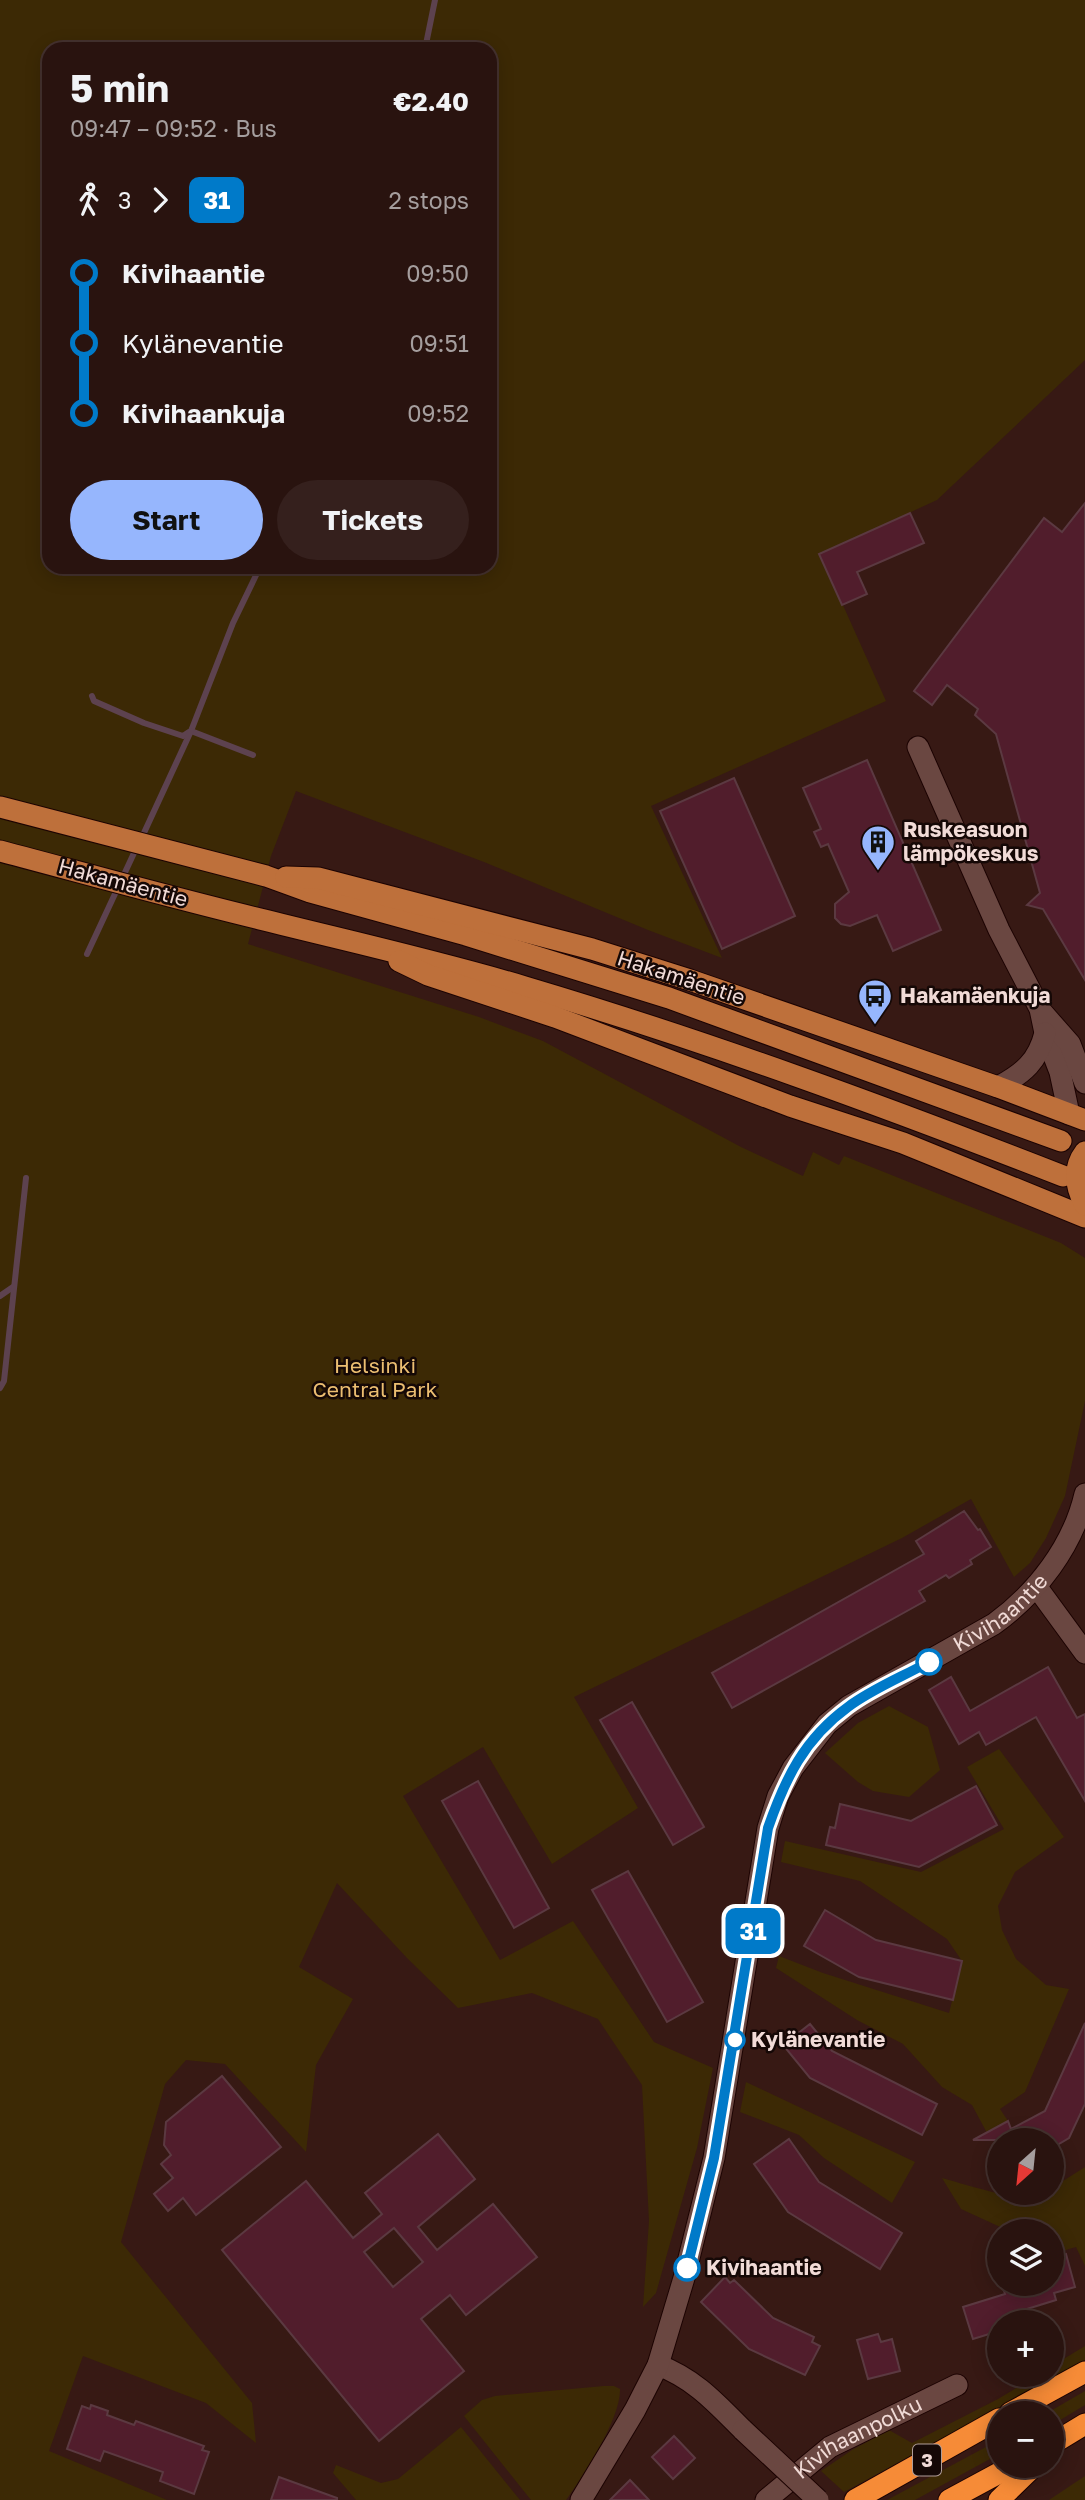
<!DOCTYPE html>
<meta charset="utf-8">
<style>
body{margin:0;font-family:"Golos Text",sans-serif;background:#35201d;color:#f1f3f6;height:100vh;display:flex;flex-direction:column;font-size:26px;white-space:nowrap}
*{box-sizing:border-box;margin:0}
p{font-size:23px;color:#a59e9e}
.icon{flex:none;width:38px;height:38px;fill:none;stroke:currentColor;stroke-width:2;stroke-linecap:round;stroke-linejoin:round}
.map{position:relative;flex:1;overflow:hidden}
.drawer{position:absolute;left:42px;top:42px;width:455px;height:532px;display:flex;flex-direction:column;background:#29130f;border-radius:21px;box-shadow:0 4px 18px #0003,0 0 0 2px #45322f}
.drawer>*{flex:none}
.badge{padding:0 14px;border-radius:10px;font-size:24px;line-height:46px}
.needle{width:46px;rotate:207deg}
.fabs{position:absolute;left:987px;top:2128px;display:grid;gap:14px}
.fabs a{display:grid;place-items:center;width:77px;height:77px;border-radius:50%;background:#29130f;box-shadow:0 4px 18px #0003,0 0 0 2px #45322f;font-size:35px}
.map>.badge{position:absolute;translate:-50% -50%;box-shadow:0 0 0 4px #fff}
.legs{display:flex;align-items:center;gap:10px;height:77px;padding:0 28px;font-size:23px}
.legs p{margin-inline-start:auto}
.overview{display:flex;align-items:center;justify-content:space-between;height:119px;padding:0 28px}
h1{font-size:38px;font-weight:700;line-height:52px}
.action{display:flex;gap:14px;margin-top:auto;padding:14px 28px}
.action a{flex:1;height:80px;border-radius:42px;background:#96b6fd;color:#111;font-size:28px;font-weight:700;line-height:80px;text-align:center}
.action a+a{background:#35201d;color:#f1f3f6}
ul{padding:0 28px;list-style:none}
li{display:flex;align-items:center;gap:24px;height:70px;font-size:26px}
li i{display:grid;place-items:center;width:10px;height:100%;margin:0 9px;background:currentColor}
li i::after{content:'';width:18px;height:18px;margin:-9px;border:5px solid;border-radius:50%;background:#29130f}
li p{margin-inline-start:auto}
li:first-child i{background:linear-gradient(#0000 50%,currentColor 0)}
li:last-child i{background:linear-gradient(currentColor 50%,#0000 0)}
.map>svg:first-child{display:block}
.green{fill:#3c2905;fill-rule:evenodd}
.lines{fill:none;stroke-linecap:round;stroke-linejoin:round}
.stream{stroke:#5d424f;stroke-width:6}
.building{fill:#511d2c;stroke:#5b3941;stroke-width:2;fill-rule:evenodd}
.minor-casing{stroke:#1c0302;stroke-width:23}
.major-casing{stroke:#1c0302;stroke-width:23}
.highway-casing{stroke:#1c0302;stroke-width:23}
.minor{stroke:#6a4741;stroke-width:21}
.major{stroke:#be703b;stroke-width:21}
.highway{stroke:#f68b37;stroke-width:21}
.minor-bridge-casing{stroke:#1c0302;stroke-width:23;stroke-linecap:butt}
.minor-bridge{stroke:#6a4741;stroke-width:21}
.line-1-casing{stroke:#fff;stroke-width:16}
.line-1{stroke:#007ac9;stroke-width:10}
.stop-1-dot{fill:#fff;stroke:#007ac9;stroke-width:3.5}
.labels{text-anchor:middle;stroke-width:5;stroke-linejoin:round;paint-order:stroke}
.shield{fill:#150806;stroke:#af9c98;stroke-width:2}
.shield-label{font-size:19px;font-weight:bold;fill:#f1dbd7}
.poi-label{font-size:21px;font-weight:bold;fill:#f1dbd7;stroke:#150806;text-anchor:start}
.street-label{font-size:21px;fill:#f1dbd7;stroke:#150806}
.park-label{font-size:21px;fill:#ecbe71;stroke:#150806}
.stop-label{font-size:21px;font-weight:bold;fill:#f1dbd7;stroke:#150806;text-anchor:start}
</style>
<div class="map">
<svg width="1085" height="2500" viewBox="0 0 1085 2500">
<rect width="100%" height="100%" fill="#371914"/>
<g class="green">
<path d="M0,0H1085V360L937,500L820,554L886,701L651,806L722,958L648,930L484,862L296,791L271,856L248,944L479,1017L543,1041L741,1147L803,1176L813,1152L839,1165L844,1156L1061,1243L1085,1258V1401L1065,1496L1046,1538L1030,1563L1014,1577L971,1499L902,1538L574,1697L638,1808L552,1864L483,1747L403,1796L500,1960L573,1921L654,2042L713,2068L697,2148L656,2293L643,2307L649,2221L642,2085L598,2019L532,1993L458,2008L407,1958L337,1883L299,1967L353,1999L316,2065L306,2152L225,2064L186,2060L165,2084L121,2242L252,2403L256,2443L206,2403L83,2356L49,2451L167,2500H0ZM49,49H490V567H49Z"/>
<path d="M889,1706L928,1727L940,1770L909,1797L873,1791L858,1782L825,1753L858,1723Z"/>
<path d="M999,1749L1064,1837L1015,1872L998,1906L1002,1930L1016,1959L1046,1985L1069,1989L1025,2092L1000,2109L1008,2121L987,2133L972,2105L942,2087L903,2044L857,2020L776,1968L779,1956L823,1973L949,2013L962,1961L947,1939L860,1881L781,1862L785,1841L921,1872L1004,1829L967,1767Z"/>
<path d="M746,2082L915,2162L892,2203L824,2158L799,2135L740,2112Z"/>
<path d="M1085,2167V2266L1076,2247L1052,2254V2231H1009L961,2209L942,2178C960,2183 1021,2202 1036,2198C1043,2197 1044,2193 1052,2193V2188Z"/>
<path d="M1085,2346V2360L1049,2381L844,2492L821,2471L852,2450L889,2430L912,2443L998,2399L1038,2375H1052V2366Z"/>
<path d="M604,2386H614L620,2389C621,2418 583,2476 566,2500H531L464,2416L482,2400L495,2396Z"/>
<path d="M1085,2391V2405L1052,2425V2413H1047Z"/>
<path d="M461,2427L520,2500H356L333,2473L336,2465L381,2483L398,2479Z"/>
<path d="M999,2440V2454L915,2500H887Z"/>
<path d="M1085,2476V2500H1049Z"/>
</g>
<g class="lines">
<g class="stream">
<path d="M425,49L435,0"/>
<path d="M92,696L94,701L144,723L183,736L189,732"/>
<path d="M253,755L191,731L233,623L260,567"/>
<path d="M143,835L191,731"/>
<path d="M87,954L134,853"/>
<path d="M0,1296L13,1287"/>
<path d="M0,1388L4,1381L26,1178"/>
</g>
</g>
<g class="building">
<path d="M1085,503V980L1043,909L1027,905L1040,893L996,734L975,715L978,709L947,685L932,705L914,691L1044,518L1062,532Z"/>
<path d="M910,513L924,543L857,572L867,594L842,605L819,554Z"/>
<path d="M867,760L941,930L893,951L877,915L850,926L841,924L835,918V904L849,892L828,844L821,847L814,832L821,829L803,788Z"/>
<path d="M734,778L795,916L722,949L660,811Z"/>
<path d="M964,1511L978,1530L980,1529L991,1547L970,1560L972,1564L949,1578L946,1575L919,1591L925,1601L732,1708L712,1673L924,1554L916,1541Z"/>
<path d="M1048,1667L1077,1718L1085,1714V1801L1036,1717L986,1745L979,1732L959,1744L929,1690L951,1677L970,1711Z"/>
<path d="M632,1702L704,1827L673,1845L600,1720Z"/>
<path d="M478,1781L549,1908L514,1928L442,1801Z"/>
<path d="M976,1786L997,1825L919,1867L826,1845L830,1827L835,1828L840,1804L911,1821Z"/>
<path d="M628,1871L703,2002L667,2022L592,1890Z"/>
<path d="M825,1910L876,1940L962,1961L953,2000L859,1977L804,1946Z"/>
<path d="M1085,2023V2104L1069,2138L1052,2148V2140H973L1008,2121L1011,2129L1045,2111Z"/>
<path d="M810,2024L832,2051L937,2104L922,2135L810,2078L783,2045Z"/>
<path d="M222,2076L281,2147L196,2215L183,2198L168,2211L154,2194L173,2178L161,2164L171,2155L164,2145L166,2122Z"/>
<path d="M438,2134L475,2179L418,2227L437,2250L493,2204L537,2257L466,2315L450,2295L421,2319L464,2371L379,2441L222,2250L306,2181L353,2238L382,2214L365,2193ZM394,2228L423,2262L393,2287L364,2252Z"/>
<path d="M789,2139L819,2182L902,2233L880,2269L788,2212L769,2185L754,2164Z"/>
<path d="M1066,2254L1075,2287L1054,2293L1056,2300L1014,2313L1017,2322H999V2331L973,2339L963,2307L1005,2294L1002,2284L1052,2285V2258Z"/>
<path d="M725,2277L730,2283L734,2280L773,2318L814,2337L812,2342L820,2346L805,2375L749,2349L701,2302Z"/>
<path d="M878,2334L881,2342L892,2339L900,2371L868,2379L857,2340Z"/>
<path d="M91,2405L108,2411L107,2415L134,2425L136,2421L204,2446L202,2450L209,2452L194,2494L160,2481L163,2472L104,2451L100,2461L67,2449L82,2406L90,2409Z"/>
<path d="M674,2436L695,2458L673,2479L652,2457Z"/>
<path d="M279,2477L337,2498V2500H271Z"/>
<path d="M630,2480L649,2500H610Z"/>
</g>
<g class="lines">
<g class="minor-casing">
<g id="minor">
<path d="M918,747L999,930L1040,1009L1045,1033L1060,1072L1069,1114"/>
<path d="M1041,1011L1070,1044L1085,1083"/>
<path d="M998,1087C1024,1073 1038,1061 1045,1033"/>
<path d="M1036,1586L1085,1653"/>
<path d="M658,2365C695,2379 716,2403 743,2430"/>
<path id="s1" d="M581,2500L635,2410L658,2365L684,2278L714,2158L768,1828L778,1796L793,1768L827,1724L849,1706L994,1624C1037,1593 1073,1546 1085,1494"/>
<path id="s2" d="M766,2500L830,2447L957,2385"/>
</g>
</g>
<g class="major-casing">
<g id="major">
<path d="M0,807L266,876L310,892L466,935L669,998L1061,1141"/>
<path d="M0,851C87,874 173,898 260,919C348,941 438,961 525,987C707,1041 886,1107 1063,1176"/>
<path d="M286,877L318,878L592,949L690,980L998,1087L1085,1120"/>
<path d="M399,961L428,975L555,1017L790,1106L903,1143L1085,1217"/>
<path d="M1085,1152C1072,1169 1076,1188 1085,1205"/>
</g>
</g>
<g class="highway-casing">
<g id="highway">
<path d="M1010,2413L1085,2372"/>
<path d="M1052,2444L1085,2424"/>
<path d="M855,2500L999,2419"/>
<path d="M949,2500L1012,2466"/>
<path d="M999,2500L1034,2466"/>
</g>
</g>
<use href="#minor" class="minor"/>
<use href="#major" class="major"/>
<use href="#highway" class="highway"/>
<g class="minor-bridge-casing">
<path id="minor-bridge" d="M743,2430L818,2500"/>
</g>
<use href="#minor-bridge" class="minor-bridge"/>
</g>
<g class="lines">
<g class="line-1-casing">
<path id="line-1" d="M687,2268L714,2158L768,1828C785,1779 804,1739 848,1707C872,1689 902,1677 929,1662"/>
</g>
<use href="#line-1" class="line-1"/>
</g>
<defs>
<g id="building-pin" transform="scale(1.75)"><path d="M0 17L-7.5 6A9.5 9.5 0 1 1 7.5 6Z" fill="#96b6fd" stroke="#150806"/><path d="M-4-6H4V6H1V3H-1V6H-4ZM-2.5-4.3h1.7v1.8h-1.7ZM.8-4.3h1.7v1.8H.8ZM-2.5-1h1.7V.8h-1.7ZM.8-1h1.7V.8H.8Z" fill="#111"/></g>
<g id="bus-pin" transform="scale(1.75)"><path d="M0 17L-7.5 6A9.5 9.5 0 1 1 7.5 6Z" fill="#96b6fd" stroke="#150806"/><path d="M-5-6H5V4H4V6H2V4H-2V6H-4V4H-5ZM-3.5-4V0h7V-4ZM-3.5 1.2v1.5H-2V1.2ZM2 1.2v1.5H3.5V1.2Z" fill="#111"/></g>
</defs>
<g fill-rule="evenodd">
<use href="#building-pin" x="878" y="842"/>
<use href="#bus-pin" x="875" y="996"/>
</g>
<g class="stop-1-dot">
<circle cx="929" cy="1662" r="12"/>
<circle cx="735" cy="2040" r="9"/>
<circle cx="687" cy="2268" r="12"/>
</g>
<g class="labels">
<rect class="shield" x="913" y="2444.5" width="28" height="31" rx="5"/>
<g class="shield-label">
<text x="927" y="2467">3</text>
</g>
<g class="poi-label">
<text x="903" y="837">Ruskeasuon<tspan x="903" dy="24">lämpökeskus</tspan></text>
<text x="900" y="1003">Hakamäenkuja</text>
</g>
<g class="street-label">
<text transform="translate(123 883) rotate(15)" y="7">Hakamäentie</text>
<text transform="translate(681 978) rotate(18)" y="7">Hakamäentie</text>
<text dy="7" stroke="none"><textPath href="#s1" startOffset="1032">Kivihaantie</textPath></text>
<text dy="7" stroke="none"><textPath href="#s2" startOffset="112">Kivihaanpolku</textPath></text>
</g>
<g class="park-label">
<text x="375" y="1373">Helsinki<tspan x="375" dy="24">Central Park</tspan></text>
</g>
<g class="stop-label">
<text x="751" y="2047">Kylänevantie</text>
<text x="706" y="2275">Kivihaantie</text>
</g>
</g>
</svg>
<div class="fabs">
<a><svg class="needle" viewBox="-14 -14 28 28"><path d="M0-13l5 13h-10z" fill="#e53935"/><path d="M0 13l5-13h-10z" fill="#a59e9e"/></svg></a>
<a><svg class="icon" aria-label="layers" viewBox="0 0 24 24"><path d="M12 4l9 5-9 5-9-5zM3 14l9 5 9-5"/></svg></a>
<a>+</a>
<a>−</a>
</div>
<b class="badge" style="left:753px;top:1931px;background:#007ac9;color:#fff">31</b>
<section class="drawer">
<div class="overview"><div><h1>5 min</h1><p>09:47 – 09:52 · Bus</p></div><b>€2.40</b></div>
<div class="legs"><svg class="icon" aria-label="walk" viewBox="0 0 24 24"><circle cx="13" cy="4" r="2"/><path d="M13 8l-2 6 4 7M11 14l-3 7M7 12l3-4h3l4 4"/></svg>3<svg class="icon" aria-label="forward" viewBox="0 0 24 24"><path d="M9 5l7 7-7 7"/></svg><b class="badge" style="background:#007ac9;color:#fff">31</b><p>2 stops</p></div>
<ul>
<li><i style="color:#007ac9"></i><b>Kivihaantie</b><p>09:50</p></li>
<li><i style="color:#007ac9"></i><span>Kylänevantie</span><p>09:51</p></li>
<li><i style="color:#007ac9"></i><b>Kivihaankuja</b><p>09:52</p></li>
</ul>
<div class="action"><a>Start</a><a>Tickets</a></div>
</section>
</div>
